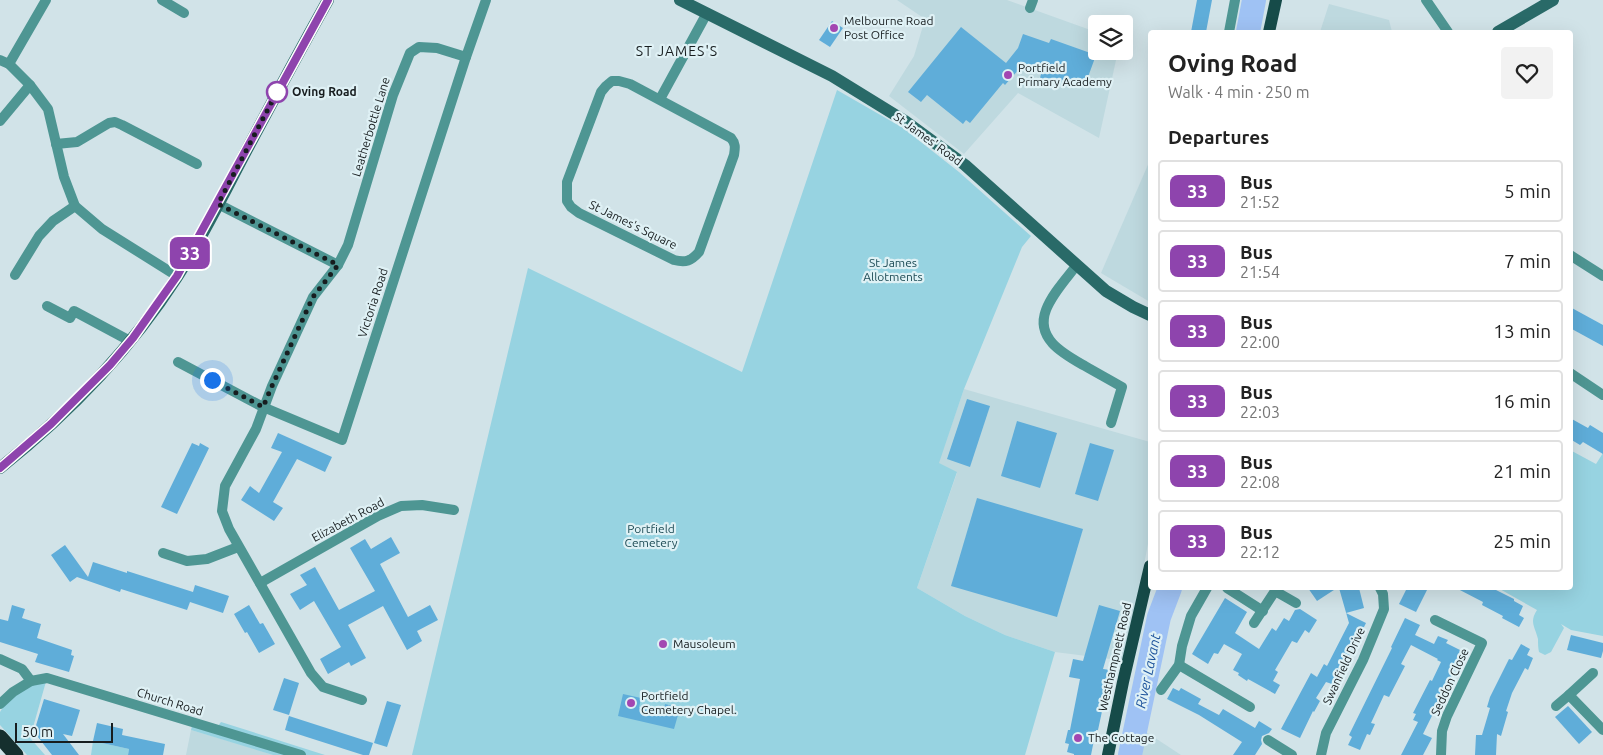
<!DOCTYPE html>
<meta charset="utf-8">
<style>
body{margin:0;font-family:Ubuntu,sans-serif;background:#f2f2f2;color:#222;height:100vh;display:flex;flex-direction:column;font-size:19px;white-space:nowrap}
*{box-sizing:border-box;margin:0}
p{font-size:16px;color:#767676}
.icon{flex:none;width:28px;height:28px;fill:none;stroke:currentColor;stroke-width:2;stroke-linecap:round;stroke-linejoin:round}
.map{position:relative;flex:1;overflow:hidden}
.details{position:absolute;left:1148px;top:30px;width:425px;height:560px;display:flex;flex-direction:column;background:#fff;border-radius:5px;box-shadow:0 5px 20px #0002}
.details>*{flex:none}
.badge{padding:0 10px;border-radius:8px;font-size:18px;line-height:32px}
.controls{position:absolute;left:1088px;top:15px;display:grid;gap:10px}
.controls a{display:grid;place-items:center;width:45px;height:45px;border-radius:5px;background:#fff;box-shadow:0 5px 20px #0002;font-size:25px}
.scale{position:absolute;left:15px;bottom:12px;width:98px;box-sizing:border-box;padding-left:5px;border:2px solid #171d1f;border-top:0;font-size:14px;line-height:18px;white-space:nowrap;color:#171d1f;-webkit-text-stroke:4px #dff1f5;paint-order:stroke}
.you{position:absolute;width:25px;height:25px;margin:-12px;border:4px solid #fff;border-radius:50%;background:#1a73e8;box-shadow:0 0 0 8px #1a73e833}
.map>.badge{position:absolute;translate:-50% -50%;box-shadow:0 0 0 2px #fff}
h2{padding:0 20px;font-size:19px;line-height:45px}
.round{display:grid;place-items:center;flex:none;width:52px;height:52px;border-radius:5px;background:#f2f2f2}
.overview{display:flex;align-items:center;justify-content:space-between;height:85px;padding:0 20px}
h1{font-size:24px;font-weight:600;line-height:38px}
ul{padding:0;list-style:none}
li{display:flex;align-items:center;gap:15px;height:62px;margin:0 10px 8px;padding:0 10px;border:2px solid #e0e0e0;border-radius:5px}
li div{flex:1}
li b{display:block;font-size:19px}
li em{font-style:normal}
li .badge{min-width:55px;font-weight:700;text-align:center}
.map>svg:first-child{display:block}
.built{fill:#bed9df}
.green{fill:#97d3e1}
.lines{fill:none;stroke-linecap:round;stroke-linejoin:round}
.river{stroke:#9fc2f4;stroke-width:24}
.building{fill:#5fadd9}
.street{stroke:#4e9693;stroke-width:10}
.secondary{stroke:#296a68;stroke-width:12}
.primary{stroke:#164b49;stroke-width:12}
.highway{stroke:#152f2e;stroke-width:15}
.line-casing{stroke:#fff;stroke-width:11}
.line{stroke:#8e44ad;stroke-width:8}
.walk{stroke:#171d1f;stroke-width:5;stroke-dasharray:0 9}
.poi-dot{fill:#a347b2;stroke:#dff1f5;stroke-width:2}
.stop-dot{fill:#fff;stroke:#8e44ad;stroke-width:2.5}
.labels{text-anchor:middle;stroke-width:4.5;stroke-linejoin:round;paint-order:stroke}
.poi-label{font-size:12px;fill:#171d1f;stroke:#dff1f5;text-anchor:start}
.stop-label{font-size:12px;font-weight:bold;fill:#171d1f;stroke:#dff1f5;text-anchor:start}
.street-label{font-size:12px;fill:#171d1f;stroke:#dff1f5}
.park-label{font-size:12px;fill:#1c4a54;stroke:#dff1f5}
.neighbourhood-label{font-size:14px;letter-spacing:1px;fill:#171d1f;stroke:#dff1f5}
.water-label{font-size:14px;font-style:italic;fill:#1e549c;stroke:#dff1f5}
</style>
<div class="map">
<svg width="1603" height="755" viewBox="0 0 1603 755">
<rect width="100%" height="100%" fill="#d1e3e8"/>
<g class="built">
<path d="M897,0H1007L1096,32V51H1118L1099,138L1018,93L964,154L889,96L914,56L925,19Z"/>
<path d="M1329,4L1389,20L1392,32H1320Z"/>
<path d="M1150,160V302L1101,273Z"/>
<path d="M964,389L1150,442V533L1126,661L1055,652L1005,635L965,616L917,588L957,473L938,464Z"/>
<path d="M191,730L252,748L273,755H186Z"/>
<path d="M1146,732L1181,755H1141Z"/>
</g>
<g class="green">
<path d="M837,90L903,128L959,172L1031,236L1022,247L964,389L939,463L957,472L917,588L965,616L1005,635L1055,652L1025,755H412L528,268L742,372Z"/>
<path d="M1570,450L1596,464L1603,453V636L1571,630L1561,624L1564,628L1551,652L1545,655L1539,652C1538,648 1538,643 1538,639C1535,627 1529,622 1537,610L1498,588H1570Z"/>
<path d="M47,678L30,738L45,755H27L0,725V712L13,692Z"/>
<path d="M193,722L215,730L221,722L325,755H273L191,730Z"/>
<path d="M93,741L129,749L128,755H91Z"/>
</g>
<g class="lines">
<g class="river">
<path d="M1248,32L1254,0"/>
<path d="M1130,755L1159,617L1170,588"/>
</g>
</g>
<g class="building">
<path d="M1197,0H1212L1206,32H1191Z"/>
<path d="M832,21L843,28L830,47L819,40Z"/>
<path d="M961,27L1006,63L1018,48L1023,34L1049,43L1051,39L1096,55L1084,88L1062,80L1060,85L1040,78L1042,70L1025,66L1020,68L1005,85L1003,83L970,123L966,120L963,124L927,95L921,102L908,92Z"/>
<path d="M1570,307L1603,325V346L1570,328Z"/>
<path d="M967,399L990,406L970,467L947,459Z"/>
<path d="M1570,418L1588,428L1590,425L1603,433V454L1583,442L1580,445L1570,439Z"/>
<path d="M1017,421L1057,433L1040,488L1001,476Z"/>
<path d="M278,433L332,457L325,472L297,459L273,502L283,508L274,521L241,500L250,486L259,493L282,452L271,448Z"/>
<path d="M192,443L199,446L200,443L209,448L177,514L161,507Z"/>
<path d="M1090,443L1114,450L1098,501L1075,494Z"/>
<path d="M977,498L1083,529L1057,617L951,586Z"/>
<path d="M391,537L400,553L380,564L408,617L430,605L438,620L417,631L422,641L407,650L383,606L348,625L366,658L351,666L349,662L328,674L320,659L341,647L314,601L300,610L290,594L307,585L300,575L315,567L339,610L375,591L350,548L365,539L371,549Z"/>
<path d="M65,545L88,577L93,562L127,573V571L193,592L195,585L229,596L223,613L190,602L187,610L121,589L120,592L77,577L70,582L51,555Z"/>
<path d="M1308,588H1337L1317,601Z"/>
<path d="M1339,588H1359L1364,608L1346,613L1366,623L1335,685L1326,682L1316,698L1320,701L1314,712L1313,711L1300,738L1281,729L1311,673L1317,677L1324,664L1327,666L1349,623Z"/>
<path d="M1407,588H1428L1416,612L1399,604Z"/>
<path d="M1456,588H1492L1514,599V601L1523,606L1519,615L1524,618L1519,627L1502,618L1503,616L1482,605L1483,602Z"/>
<path d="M1225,598L1247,612L1235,633L1259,649L1272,628L1276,631L1284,618L1289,621L1295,610L1300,609L1317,620L1309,633L1305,630L1297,643L1292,641L1275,670L1278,672L1273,681L1280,685L1275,694L1248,679L1247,681L1238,675L1239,673L1233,670L1242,654L1224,644L1218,654L1214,653L1208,664L1192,654Z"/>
<path d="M12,605L25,609L22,618L41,624L37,638L72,650L71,655L74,656L69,672L35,662L38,654L0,642V619L8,621Z"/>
<path d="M249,605L260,624L263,623L275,644L259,653L247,632L245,633L234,614Z"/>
<path d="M1099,605L1120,611L1103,669L1110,670L1107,688L1098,730H1096L1091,755H1074V754L1067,752L1069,744L1065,743L1068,730H1070L1080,679L1069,677L1073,659L1083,661Z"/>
<path d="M1405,618L1420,625L1415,635L1434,644L1438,636L1448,640L1446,643L1468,654L1460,672L1455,669L1423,734L1432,738L1423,755H1401L1418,722L1413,720L1416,714L1413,713L1430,680L1432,681L1441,662L1437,660L1438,659L1411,645L1401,664L1405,666L1389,697L1384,695L1371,723L1375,724L1370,735L1367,734L1360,750L1348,745L1352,737L1349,735L1392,648L1391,647Z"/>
<path d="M1571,635L1603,643V651L1601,658L1567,650Z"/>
<path d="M1521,644L1530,649L1527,655L1533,658L1528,670L1525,668L1512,693L1506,711L1508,712L1501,736L1497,734L1496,755H1475L1476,735H1482L1490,708L1487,707L1490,697L1509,659L1512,660Z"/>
<path d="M284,678L299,683L289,715L273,710Z"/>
<path d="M1173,688L1179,691L1181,688L1201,699L1198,704L1219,715L1223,709L1255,728L1259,721L1272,729L1269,733L1262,736L1261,740L1262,744L1255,755H1233L1242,742L1199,715L1167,699Z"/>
<path d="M623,694L641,698L639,708L652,711L663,714L665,704L680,708L674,729L618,716Z"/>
<path d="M44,699L80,710L72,736L63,734L79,755H52L34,732Z"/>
<path d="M387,701L401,705L387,747L374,743Z"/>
<path d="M1568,706L1592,732L1579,744L1555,717Z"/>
<path d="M289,716L373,743L369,755H363L285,730Z"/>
<path d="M97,723L123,729L122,735L165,744L163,755H128L129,749L93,741Z"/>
</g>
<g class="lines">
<g class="street">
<path d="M162,0L184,13"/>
<path d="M1426,0L1448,32"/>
<path d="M1030,8L1033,0"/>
<path d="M1229,32L1235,0"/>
<path d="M0,60L9,64L30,85L48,109L64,177L75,206L102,229L177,276"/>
<path d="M9,64L46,0"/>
<path d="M612,81H619L630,84L731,138C736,144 735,148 734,155L699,252C691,261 686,263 674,260L579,213L571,207L567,201V182L601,92L606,86Z"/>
<path d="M660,99L707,13"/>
<path d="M0,121L30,85"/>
<path d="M56,144L77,142L109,123L115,122L122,125L197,164"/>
<path d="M218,204L338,265"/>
<path d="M1570,255L1603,276"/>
<path d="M1076,266C1066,279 1052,294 1046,310C1035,339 1064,354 1085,366C1097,373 1110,380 1122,387L1111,423"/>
<path d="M15,275L39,236L53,221L75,206"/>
<path d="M47,306L70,318L74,311L130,341"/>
<path d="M178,362L263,407L342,440L466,57L486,0"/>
<path d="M1570,373L1603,395"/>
<path d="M163,553L187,561L207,559L238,547"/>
<path d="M260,583L378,516L401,506L422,505L454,510"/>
<path d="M1227,588L1263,611"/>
<path d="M1435,620L1482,643L1447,716L1442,731L1441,755"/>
<path d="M1254,623L1275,591L1296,603"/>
<path d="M0,659L22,669L31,681"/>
<path d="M1179,665L1250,707"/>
<path d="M1593,673L1569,695L1603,730"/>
<path d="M1161,690L1179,665L1182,646L1191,616L1207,588"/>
<path d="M362,700L323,687L311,673L229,529L222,511L225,486L256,429L272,386L313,297L338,265L348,245L393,95L410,53L419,47L437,48L466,57"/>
<path d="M0,704L13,692L31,681L47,678L301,755"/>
<path d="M1556,706L1569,695"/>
<path d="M1268,740L1292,755"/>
<path d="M1321,755L1326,733L1363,660L1384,609L1383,594L1380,588"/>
</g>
<g class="secondary">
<path d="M680,0L832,76L905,121L965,165L1106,291L1133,307L1150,315"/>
<path d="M1498,32L1553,0"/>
<path d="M0,468C68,414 130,350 177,277C202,238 222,197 243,157C271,104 299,52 328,0"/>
</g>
<g class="primary">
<path d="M1269,32L1276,0"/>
<path d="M1108,755L1123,682L1150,566"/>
</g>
<path class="highway" d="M0,737L16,755"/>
</g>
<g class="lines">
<g class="line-casing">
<path id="line" d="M0,468L51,424L110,365L133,338L177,276L328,0"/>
</g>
<use href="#line" class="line"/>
<path class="walk" d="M212,380L263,407L272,386L313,297L338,265L218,204L277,92"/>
</g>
<g class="poi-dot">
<circle cx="834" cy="28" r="5"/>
<circle cx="1008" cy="75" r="5"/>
<circle cx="663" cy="644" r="5"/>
<circle cx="631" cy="703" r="5"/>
<circle cx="1078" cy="738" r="5"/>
</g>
<circle class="stop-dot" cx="277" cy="92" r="10"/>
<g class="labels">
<g class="poi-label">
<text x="844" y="25">Melbourne Road<tspan x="844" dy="14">Post Office</tspan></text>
<text x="1018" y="72">Portfield<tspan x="1018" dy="14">Primary Academy</tspan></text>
<text x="673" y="648">Mausoleum</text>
<text x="641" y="700">Portfield<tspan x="641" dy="14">Cemetery Chapel.</tspan></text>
<text x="1088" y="742">The Cottage</text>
</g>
<g class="stop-label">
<text x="292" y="96">Oving Road</text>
</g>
<g class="street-label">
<text transform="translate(371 127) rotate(-73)" y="4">Leatherbottle Lane</text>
<text transform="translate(928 139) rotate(36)" y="4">St James' Road</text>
<text transform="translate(633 225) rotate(26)" y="4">St James's Square</text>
<text transform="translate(373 303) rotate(-72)" y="4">Victoria Road</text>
<text transform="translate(348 520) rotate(-28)" y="4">Elizabeth Road</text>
<text transform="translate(1115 657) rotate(-77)" y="4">Westhampnett Road</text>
<text transform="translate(1344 666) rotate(-65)" y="4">Swanfield Drive</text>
<text transform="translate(1450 682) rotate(-65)" y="4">Seddon Close</text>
<text transform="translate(170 702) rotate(17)" y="4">Church Road</text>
</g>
<g class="park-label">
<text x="893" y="267">St James<tspan x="893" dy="14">Allotments</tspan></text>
<text x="651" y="533">Portfield<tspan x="651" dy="14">Cemetery</tspan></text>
</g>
<g class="neighbourhood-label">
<text x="677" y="56">ST JAMES'S</text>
</g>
<g class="water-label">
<text transform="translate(1148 671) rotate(-78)" y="5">River Lavant</text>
</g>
</g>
</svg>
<div class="controls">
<a><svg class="icon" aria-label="layers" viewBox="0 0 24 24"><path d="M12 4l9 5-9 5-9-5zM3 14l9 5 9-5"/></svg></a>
</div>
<div class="scale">50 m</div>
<div class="you" style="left:212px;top:380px"></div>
<b class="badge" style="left:190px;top:253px;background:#8e44ad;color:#fff">33</b>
<section class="details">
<div class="overview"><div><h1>Oving Road</h1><p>Walk · 4 min · 250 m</p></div><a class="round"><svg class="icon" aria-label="heart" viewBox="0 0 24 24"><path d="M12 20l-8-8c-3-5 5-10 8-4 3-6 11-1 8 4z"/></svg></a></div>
<h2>Departures</h2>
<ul>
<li><span class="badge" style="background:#8e44ad;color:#fff">33</span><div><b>Bus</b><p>21:52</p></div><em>5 min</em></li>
<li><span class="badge" style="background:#8e44ad;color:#fff">33</span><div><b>Bus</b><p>21:54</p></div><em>7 min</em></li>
<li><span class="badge" style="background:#8e44ad;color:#fff">33</span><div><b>Bus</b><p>22:00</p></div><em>13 min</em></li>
<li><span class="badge" style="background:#8e44ad;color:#fff">33</span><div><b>Bus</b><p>22:03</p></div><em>16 min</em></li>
<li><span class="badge" style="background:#8e44ad;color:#fff">33</span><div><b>Bus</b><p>22:08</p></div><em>21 min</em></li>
<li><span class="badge" style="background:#8e44ad;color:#fff">33</span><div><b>Bus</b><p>22:12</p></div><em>25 min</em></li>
</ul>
</section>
</div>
